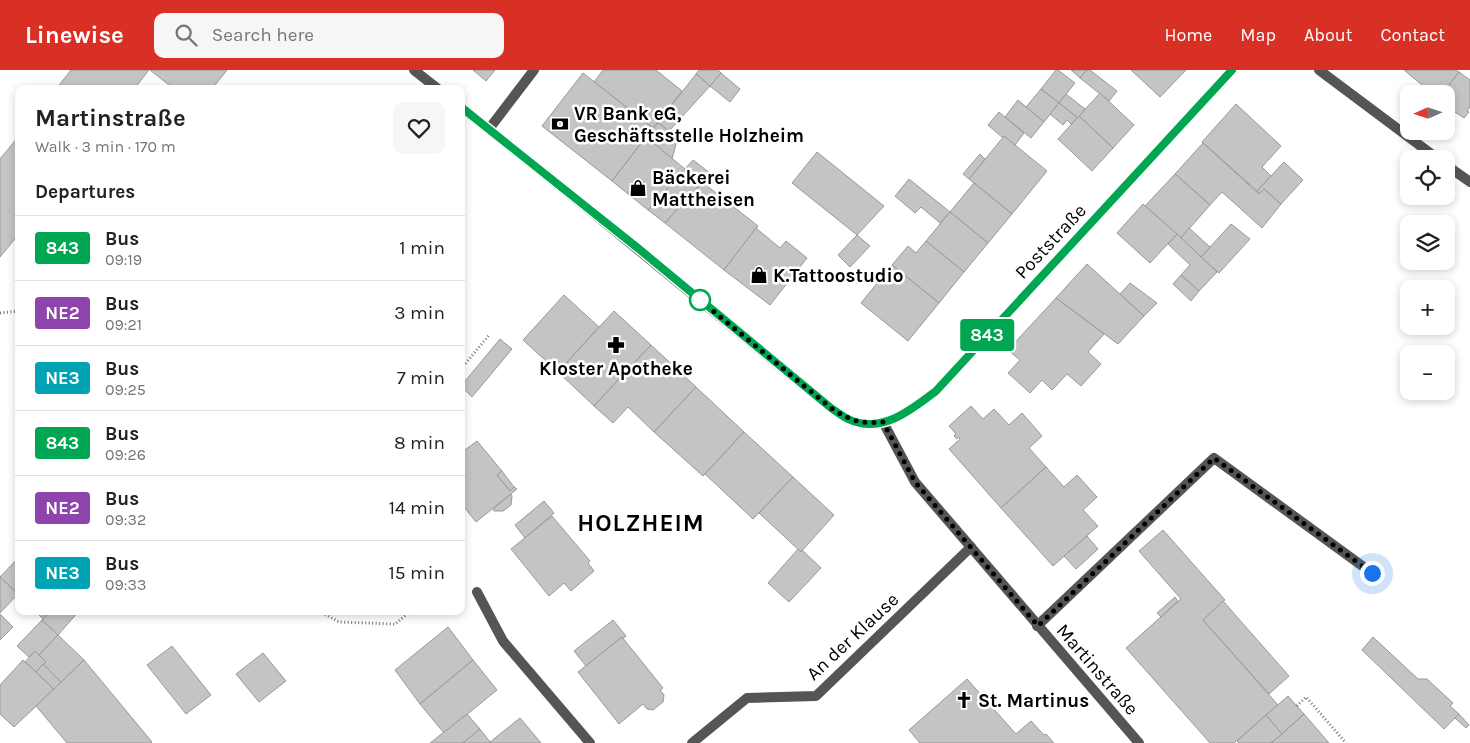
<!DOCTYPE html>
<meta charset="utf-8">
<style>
body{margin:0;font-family:Karla,sans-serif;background:#f6f6f6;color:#222;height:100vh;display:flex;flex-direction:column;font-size:19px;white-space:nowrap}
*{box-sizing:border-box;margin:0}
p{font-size:16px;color:#767676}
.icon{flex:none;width:28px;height:28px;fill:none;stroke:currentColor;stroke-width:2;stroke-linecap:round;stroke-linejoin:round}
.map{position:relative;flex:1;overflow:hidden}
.side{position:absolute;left:15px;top:15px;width:450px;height:530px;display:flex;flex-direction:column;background:#fff;border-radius:10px;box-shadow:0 2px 8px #0003}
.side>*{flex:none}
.badge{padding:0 10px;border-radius:4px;font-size:18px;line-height:32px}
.needle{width:32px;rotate:267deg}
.fabs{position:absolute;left:1400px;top:15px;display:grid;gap:10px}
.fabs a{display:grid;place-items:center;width:55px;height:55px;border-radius:10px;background:#fff;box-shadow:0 2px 8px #0003;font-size:25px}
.you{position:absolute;width:25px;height:25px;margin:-12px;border:4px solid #fff;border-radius:50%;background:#1a73e8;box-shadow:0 0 0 8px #1a73e833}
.map>.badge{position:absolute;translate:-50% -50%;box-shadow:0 0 0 2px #fff}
h2{padding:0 20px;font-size:19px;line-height:45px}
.round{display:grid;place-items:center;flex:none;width:52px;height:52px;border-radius:10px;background:#f6f6f6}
.overview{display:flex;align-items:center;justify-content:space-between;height:85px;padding:0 20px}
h1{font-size:24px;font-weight:700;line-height:38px}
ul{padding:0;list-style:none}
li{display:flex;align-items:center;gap:15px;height:65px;padding:0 20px;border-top:1px solid #e0e0e0}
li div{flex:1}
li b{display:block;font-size:19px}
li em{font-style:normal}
li .badge{min-width:55px;font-weight:700;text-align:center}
header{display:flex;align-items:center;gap:30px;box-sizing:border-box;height:70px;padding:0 25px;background:#d93025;color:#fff}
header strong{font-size:24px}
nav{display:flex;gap:28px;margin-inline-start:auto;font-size:18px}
.search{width:350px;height:45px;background:#f6f6f6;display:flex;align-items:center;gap:12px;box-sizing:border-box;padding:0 18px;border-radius:10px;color:#767676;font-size:19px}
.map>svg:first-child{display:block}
.building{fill:#c4c4c4;stroke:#999}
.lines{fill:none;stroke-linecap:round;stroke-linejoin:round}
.path{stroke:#777;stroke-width:3;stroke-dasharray:1 2.5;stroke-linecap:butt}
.lane{stroke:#555;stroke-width:10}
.street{stroke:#555;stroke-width:10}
.line-casing{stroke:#fff;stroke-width:11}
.line{stroke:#00a651;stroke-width:8}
.walk{stroke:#000;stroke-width:5;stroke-dasharray:0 9}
.stop-dot{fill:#fff;stroke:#00a651;stroke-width:2.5}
.labels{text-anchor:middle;stroke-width:5;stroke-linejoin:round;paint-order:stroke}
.poi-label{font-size:19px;font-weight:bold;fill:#000;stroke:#fff;text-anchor:start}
.street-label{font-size:19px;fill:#000;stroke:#fff}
.district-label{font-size:24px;font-weight:bold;letter-spacing:1px;fill:#000;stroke:#fff}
</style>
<header>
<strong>Linewise</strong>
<div class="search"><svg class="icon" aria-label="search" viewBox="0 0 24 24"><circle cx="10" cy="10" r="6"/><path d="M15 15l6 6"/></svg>Search here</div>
<nav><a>Home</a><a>Map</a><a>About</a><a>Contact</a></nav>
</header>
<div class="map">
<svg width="1470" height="673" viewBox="0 0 1470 673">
<rect width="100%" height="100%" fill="#fff"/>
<g class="building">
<path d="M71,0H149L134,19H56Z"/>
<path d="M150,0H227L212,19H174Z"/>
<path d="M473,0H495L486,11Z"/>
<path d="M603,0H656L682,21L653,58L594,12Z"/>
<path d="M699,0H718L721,3L710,16L696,4Z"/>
<path d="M1056,0H1058L1075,13L1059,33L1041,19Z"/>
<path d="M1071,0H1087L1080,8Z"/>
<path d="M1087,0H1090L1117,21L1109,31L1080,8Z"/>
<path d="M1131,0H1186L1160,27Z"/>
<path d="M1404,0H1456L1459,2L1442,24H1433Z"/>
<path d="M1459,2L1470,10V37L1467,41L1469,42L1464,48L1446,36V24H1442Z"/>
<path d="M583,3L653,58L612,111L542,56Z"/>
<path d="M721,3L740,19L730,32L710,16Z"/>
<path d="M696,4L710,16L669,61L658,53Z"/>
<path d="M1041,19L1059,33L1044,52L1026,37Z"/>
<path d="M1100,23L1134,55L1113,78L1079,46Z"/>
<path d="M1066,24L1085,39L1078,48L1059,33Z"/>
<path d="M1018,30L1044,52L1031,68L1005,47Z"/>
<path d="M1059,33L1078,48L1071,54L1067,50L1063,55L1050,44Z"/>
<path d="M1236,34L1281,76L1262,97L1271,106L1257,121L1202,72Z"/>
<path d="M999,42L1024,63L1015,75L1004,66L1003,68L988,55Z"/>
<path d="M1079,46L1113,78L1092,101L1058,69Z"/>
<path d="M658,53L678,67L672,89L646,67Z"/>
<path d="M19,66V164L0,187V89Z"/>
<path d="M1004,66L1047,101L1012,144L969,109Z"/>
<path d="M646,67L685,99L648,140L612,111Z"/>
<path d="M1203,73L1259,124L1264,119L1281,134L1262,158L1222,122L1210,135L1175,104Z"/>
<path d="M817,82L884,136L857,165L792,113Z"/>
<path d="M980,84L985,89L969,109L963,104Z"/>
<path d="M693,90L710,103L702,112L685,99Z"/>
<path d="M1284,92L1303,110L1281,134L1264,119L1259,124L1257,121Z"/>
<path d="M685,99L702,112L665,153L648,140Z"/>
<path d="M1175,104L1210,135L1181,168L1145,136Z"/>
<path d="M909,109L950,142L940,153L921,137L915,143L895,126Z"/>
<path d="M702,112L758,156L724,200L665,153Z"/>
<path d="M974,113L1012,144L988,173L950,142Z"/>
<path d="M1143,134L1177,164L1150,193L1117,163Z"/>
<path d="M950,142L988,173L964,202L926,171Z"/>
<path d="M1231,154L1250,169L1219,203L1201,187Z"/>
<path d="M756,158L780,178L786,171L807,188L770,235L724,200Z"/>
<path d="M1189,158L1210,177L1201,187L1181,168Z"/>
<path d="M1177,164L1217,202L1199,221L1181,205L1190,195L1168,174Z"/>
<path d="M857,165L870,176L850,197L838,185Z"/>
<path d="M926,171L964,202L939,233L892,195L908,176L916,183Z"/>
<path d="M1087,194L1144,246L1118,274L1056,228Z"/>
<path d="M892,195L939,233L908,271L861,233Z"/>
<path d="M1181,205L1199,221L1191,231L1173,214Z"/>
<path d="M1130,213L1157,233L1144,246L1120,224Z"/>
<path d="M564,225L599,257L558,302L523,270Z"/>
<path d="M1056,228L1104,264L1088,282L1101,294L1081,316L1067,304L1052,320L1042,310L1030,323L1008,303L1020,290L1008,280Z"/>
<path d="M614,241L651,275L594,336L558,302Z"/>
<path d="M500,269L512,279L472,327L461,316Z"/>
<path d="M651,275L696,317L654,362L628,337L613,353L594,336Z"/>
<path d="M696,317L744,362L703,406L654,362Z"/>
<path d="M971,336L983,349L994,339L1009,355L1022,343L1042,366L1029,378L1046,397L1001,438L949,379L960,369L959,367L957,369L954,366L956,364L949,356Z"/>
<path d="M744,362L793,407L753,449L705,404Z"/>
<path d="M477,371L502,401L497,405L510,421L514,417L517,419L476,452L461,433V383Z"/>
<path d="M1046,397L1064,417L1077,405L1097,427L1083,440L1098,456L1053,496L1001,438Z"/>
<path d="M502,401L514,417L510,421L497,405Z"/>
<path d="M793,407L834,445L801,482L759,443Z"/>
<path d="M511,424L512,426L511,435L503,441H494L493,439Z"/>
<path d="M544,431L554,443L525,468L515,455Z"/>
<path d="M552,446L590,491L588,493L594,501L571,521L564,513L549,526L511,479Z"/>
<path d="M1163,460L1225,530L1203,550L1278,635L1234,673H1210L1126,578L1181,529L1139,481Z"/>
<path d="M1087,466L1098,479L1076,499L1064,486Z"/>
<path d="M798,479L801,482L802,480L821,498L789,532L768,513Z"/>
<path d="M19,487V525L0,507Z"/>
<path d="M0,507L18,524L0,543Z"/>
<path d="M1175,527L1178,531L1161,547L1157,543Z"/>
<path d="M1223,531L1289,606L1269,624L1203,550Z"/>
<path d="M35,541H50L43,549Z"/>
<path d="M50,541H79L58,565L42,550Z"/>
<path d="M0,544L13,557L0,570Z"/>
<path d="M42,550L58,565L39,585L35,581L29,587L17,576Z"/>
<path d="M613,550L626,566L623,569L622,567L586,596L574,581Z"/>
<path d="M448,557L473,590L420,634L395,600Z"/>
<path d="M58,565L84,590L61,612L43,594L46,592L39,585Z"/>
<path d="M622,567L663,618L660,620L664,625L663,632L653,640L647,639L643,634L619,654L578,602Z"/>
<path d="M1373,567L1418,609H1427L1453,633L1450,636L1459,644L1444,659L1362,580Z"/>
<path d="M172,576L211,625L186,644L147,595Z"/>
<path d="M35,581L46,592L36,602L25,592Z"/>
<path d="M263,583L286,611L259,632L236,604Z"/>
<path d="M23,590L54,619L14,657L0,644V615Z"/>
<path d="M84,590L152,672L151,673H67L36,636Z"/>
<path d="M473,590L497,620L444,663L420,634Z"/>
<path d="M43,594L61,612L54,619L36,602Z"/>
<path d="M967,609L1016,664L1031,651L1044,665L1046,664L1054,673H920L909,660Z"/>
<path d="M1288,626L1304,644L1282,664L1266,645Z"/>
<path d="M467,644L480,659L463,673H430Z"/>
<path d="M1304,644L1329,673H1271L1282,664Z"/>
<path d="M1459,644L1469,655L1466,658L1455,648Z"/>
<path d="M1266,645L1282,664L1271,673H1239L1237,671Z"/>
<path d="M520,648L541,673H489L490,672Z"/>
<path d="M480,659L490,672L489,673H463Z"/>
</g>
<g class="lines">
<g class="path">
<path d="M0,243L19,241"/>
<path d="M461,299L490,264"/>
<path d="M319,541L339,552L395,554L411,541"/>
<path d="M1297,636L1306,627L1346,673"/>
</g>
<path class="lane" d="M1037,556L1214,388L1372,503"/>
<g class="street">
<path d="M414,0L438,19"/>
<path d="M1319,0L1438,89"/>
<path d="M461,37L592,142L831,338C837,342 842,346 848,349C881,365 911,340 936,321L1232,0"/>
<path d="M489,59L534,0"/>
<path d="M1446,95L1470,112"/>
<path d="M883,352L915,412L1139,673"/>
<path d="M477,522L503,571L590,673"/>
<path d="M692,673L747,628L816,626L971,477"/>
</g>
</g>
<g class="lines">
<g class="line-casing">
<path id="line" d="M461,37L639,179L831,338C837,342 842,346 848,349C881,365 911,340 936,321L1232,0"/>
</g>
<use href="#line" class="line"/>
<path class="walk" d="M700,230L831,338C851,351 860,354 883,352L915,412L1038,556L1214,388L1372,503"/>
</g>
<defs>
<g id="bank-bare" transform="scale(1.35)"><path d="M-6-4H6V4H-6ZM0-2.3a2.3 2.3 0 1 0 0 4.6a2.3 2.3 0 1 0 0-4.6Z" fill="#000" stroke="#fff" stroke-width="2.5" paint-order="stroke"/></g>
<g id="shop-bare" transform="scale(1.35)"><path d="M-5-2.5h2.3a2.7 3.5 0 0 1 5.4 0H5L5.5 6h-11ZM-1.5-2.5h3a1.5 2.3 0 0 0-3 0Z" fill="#000" stroke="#fff" stroke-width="2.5" paint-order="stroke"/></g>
<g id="pharmacy-bare" transform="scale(1.35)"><path d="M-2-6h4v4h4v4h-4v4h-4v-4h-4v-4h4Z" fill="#000" stroke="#fff" stroke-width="2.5" paint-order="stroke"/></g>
<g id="church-bare" transform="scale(1.35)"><path d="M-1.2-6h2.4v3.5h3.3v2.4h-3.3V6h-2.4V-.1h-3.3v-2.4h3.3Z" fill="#000" stroke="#fff" stroke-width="2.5" paint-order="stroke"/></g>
</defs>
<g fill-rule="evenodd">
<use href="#bank-bare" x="560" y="54"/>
<use href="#shop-bare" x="638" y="118"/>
<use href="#shop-bare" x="759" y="205"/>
<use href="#pharmacy-bare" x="616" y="275"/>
<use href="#church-bare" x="964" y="630"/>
</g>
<circle class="stop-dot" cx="700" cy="230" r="10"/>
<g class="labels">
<g class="poi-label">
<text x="574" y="50">VR Bank eG,<tspan x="574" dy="22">Geschäftsstelle Holzheim</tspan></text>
<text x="652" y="114">Bäckerei<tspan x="652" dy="22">Mattheisen</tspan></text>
<text x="773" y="212">K.Tattoostudio</text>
<text x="616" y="305" text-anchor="middle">Kloster Apotheke</text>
<text x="978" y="637">St. Martinus</text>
</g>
<g class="street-label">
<text transform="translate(1050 171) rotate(-47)" y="7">Poststraße</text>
<text transform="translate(852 566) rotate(-43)" y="7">An der Klause</text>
<text transform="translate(1098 599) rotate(49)" y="7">Martinstraße</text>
</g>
<g class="district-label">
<text x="641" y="461">HOLZHEIM</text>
</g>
</g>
</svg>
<div class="fabs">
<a><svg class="needle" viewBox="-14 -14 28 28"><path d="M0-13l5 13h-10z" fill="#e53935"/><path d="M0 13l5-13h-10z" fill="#767676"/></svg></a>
<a><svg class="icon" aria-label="locate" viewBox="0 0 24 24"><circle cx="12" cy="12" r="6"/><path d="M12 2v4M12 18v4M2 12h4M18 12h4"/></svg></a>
<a><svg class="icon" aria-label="layers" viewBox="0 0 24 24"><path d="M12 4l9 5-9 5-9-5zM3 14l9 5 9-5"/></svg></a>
<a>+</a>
<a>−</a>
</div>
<div class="you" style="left:1372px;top:503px"></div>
<b class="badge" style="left:987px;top:265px;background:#00a651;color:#fff">843</b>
<section class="side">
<div class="overview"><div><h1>Martinstraße</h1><p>Walk · 3 min · 170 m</p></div><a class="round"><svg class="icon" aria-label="heart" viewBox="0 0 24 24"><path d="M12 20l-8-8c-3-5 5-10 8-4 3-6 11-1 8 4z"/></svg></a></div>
<h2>Departures</h2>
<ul>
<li><span class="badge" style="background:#00a651;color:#fff">843</span><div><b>Bus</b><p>09:19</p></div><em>1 min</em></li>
<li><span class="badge" style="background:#8e44ad;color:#fff">NE2</span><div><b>Bus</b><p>09:21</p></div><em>3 min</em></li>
<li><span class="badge" style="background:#00a3b4;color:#fff">NE3</span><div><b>Bus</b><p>09:25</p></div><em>7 min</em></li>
<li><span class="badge" style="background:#00a651;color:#fff">843</span><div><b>Bus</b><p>09:26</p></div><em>8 min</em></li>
<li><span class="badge" style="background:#8e44ad;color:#fff">NE2</span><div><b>Bus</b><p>09:32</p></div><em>14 min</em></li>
<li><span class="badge" style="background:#00a3b4;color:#fff">NE3</span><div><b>Bus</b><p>09:33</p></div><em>15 min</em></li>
</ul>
</section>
</div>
